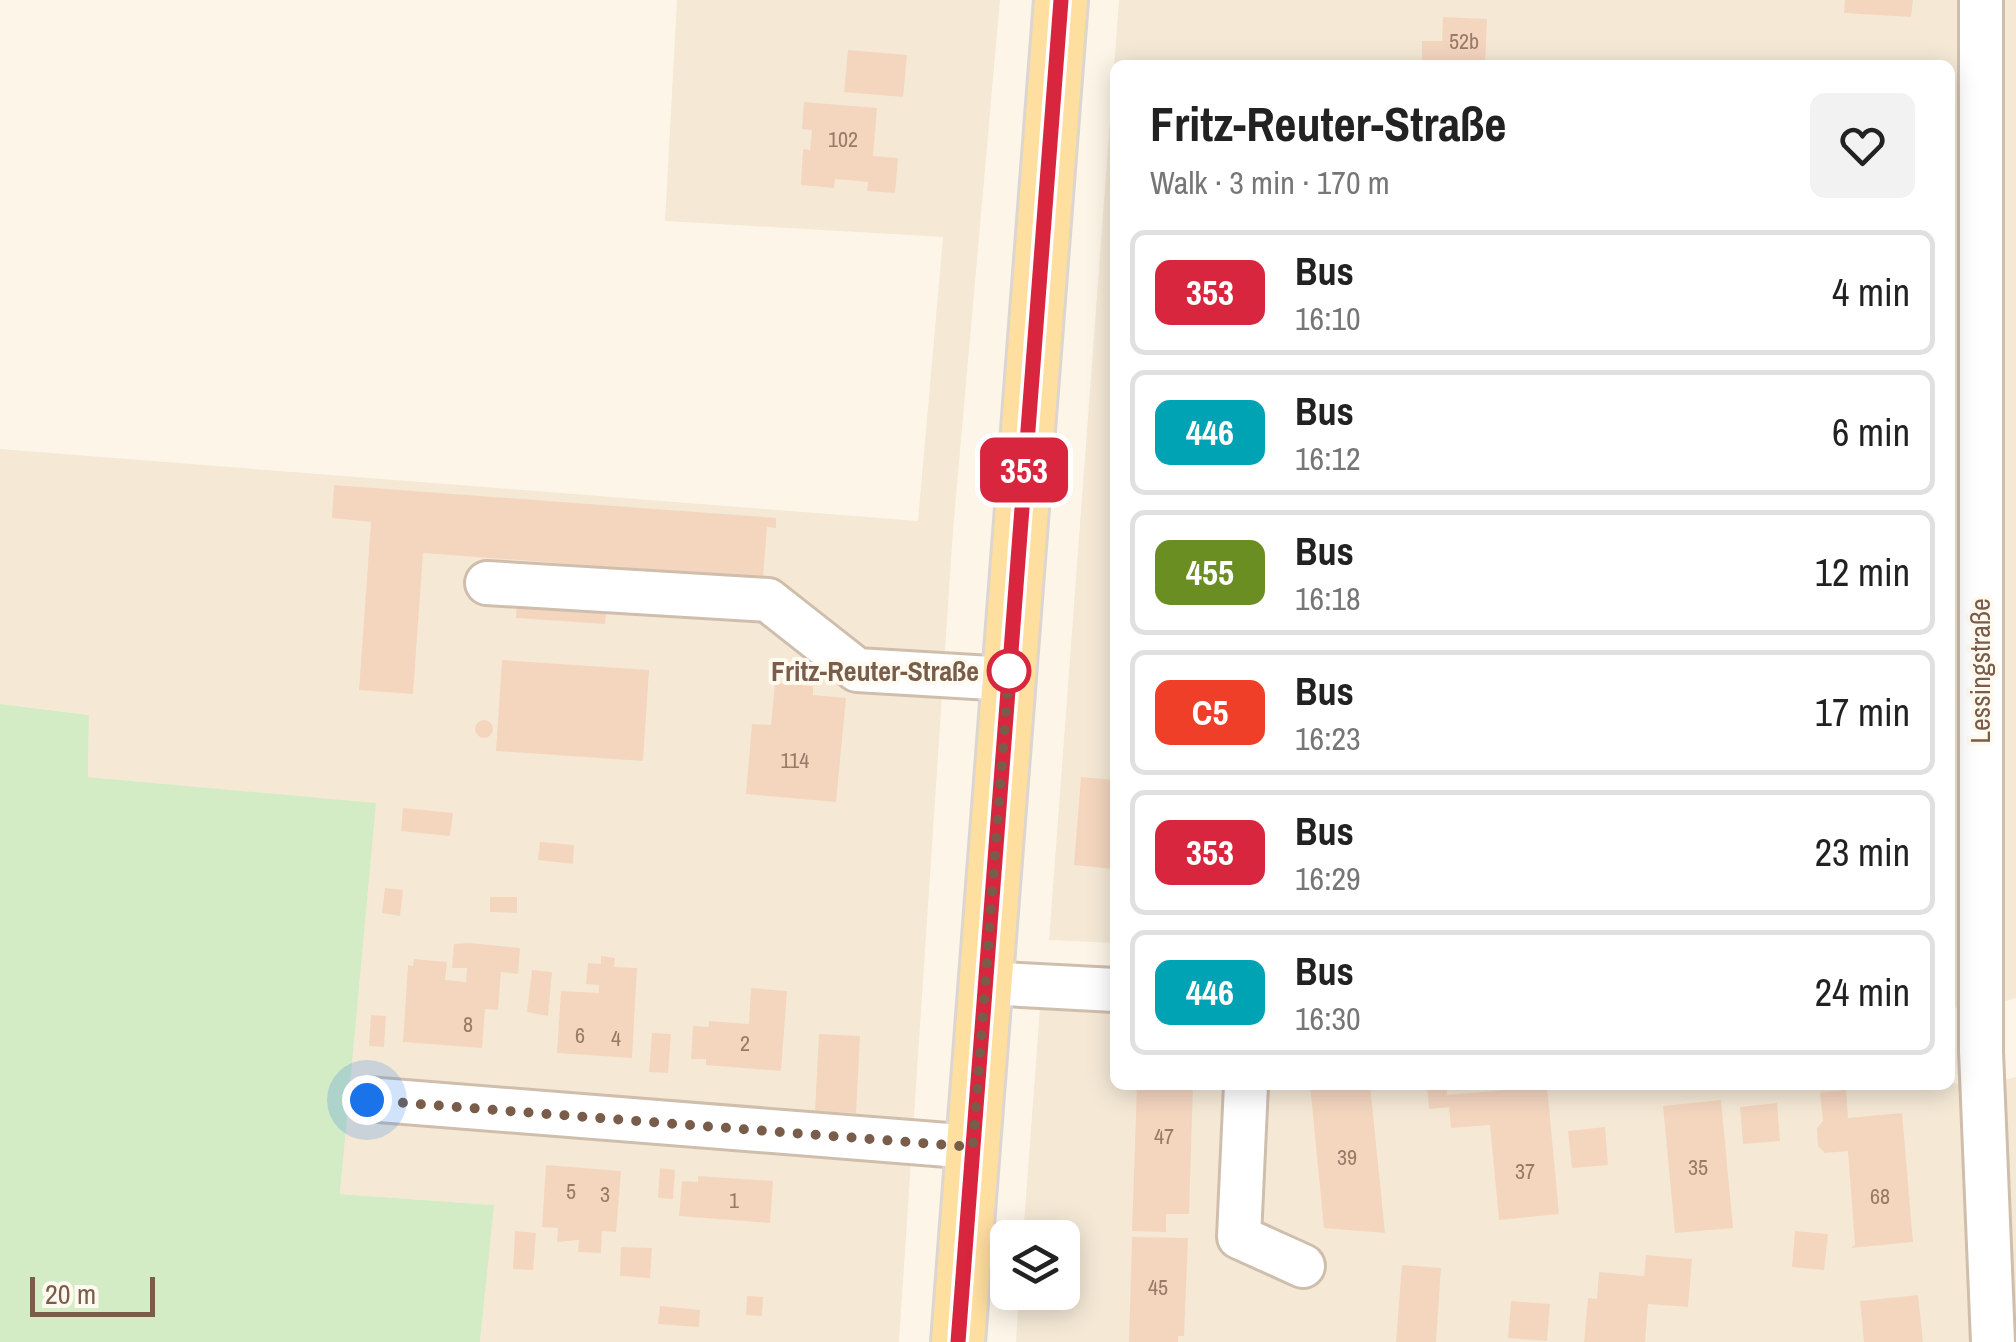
<!DOCTYPE html>
<meta charset="utf-8">
<style>
body{margin:0;font-family:"Archivo Narrow",sans-serif;background:#f2f2f2;color:#222;height:100vh;display:flex;flex-direction:column;font-size:38px;white-space:nowrap}
*{box-sizing:border-box;margin:0}
p{font-size:32px;color:#767676}
.icon{flex:none;width:55px;height:55px;fill:none;stroke:currentColor;stroke-width:2;stroke-linecap:round;stroke-linejoin:round}
.map{position:relative;flex:1;overflow:hidden}
.panel{position:absolute;left:1110px;top:60px;width:845px;height:1030px;display:flex;flex-direction:column;background:#fff;border-radius:15px;box-shadow:0 5px 25px #0003}
.panel>*{flex:none}
.badge{padding:0 20px;border-radius:15px;font-size:35px;line-height:65px}
.controls{position:absolute;left:990px;top:1220px;display:grid;gap:20px}
.controls a{display:grid;place-items:center;width:90px;height:90px;border-radius:15px;background:#fff;box-shadow:0 5px 25px #0003;font-size:50px}
.scale{position:absolute;left:30px;bottom:25px;width:125px;box-sizing:border-box;padding-left:10px;border:5px solid #795d4a;border-top:0;font-size:28px;line-height:35px;white-space:nowrap;color:#795d4a;-webkit-text-stroke:8px #fffaf0;paint-order:stroke}
.you{position:absolute;width:50px;height:50px;margin:-25px;border:8px solid #fff;border-radius:50%;background:#1a73e8;box-shadow:0 0 0 15px #1a73e833}
.map>.badge{position:absolute;translate:-50% -50%;box-shadow:0 0 0 5px #fff}
.round{display:grid;place-items:center;flex:none;width:105px;height:105px;border-radius:15px;background:#f2f2f2}
.overview{display:flex;align-items:center;justify-content:space-between;height:170px;padding:0 40px}
h1{font-size:48px;font-weight:700;line-height:75px}
ul{padding:0;list-style:none}
li{display:flex;align-items:center;gap:30px;height:125px;margin:0 20px 15px;padding:0 20px;border:5px solid #e0e0e0;border-radius:15px}
li div{flex:1}
li b{display:block;font-size:38px}
li em{font-style:normal}
li .badge{min-width:110px;font-weight:700;text-align:center}
.map>svg:first-child{display:block}
.residential{fill:#f5e9d6}
.green{fill:#d4ecc5}
.building{fill:#f4d6bf}
.lines{fill:none;stroke-linecap:round;stroke-linejoin:round}
.minor-casing{stroke:#d0bead;stroke-width:48}
.major-casing{stroke:#dcd5d0;stroke-width:58}
.minor{stroke:#fff;stroke-width:42}
.major{stroke:#fedf9f;stroke-width:52}
.line-casing{stroke:#fff;stroke-width:22}
.line{stroke:#d7263d;stroke-width:15}
.walk{stroke:#795d4a;stroke-width:10;stroke-dasharray:0 18}
.stop-dot{fill:#fff;stroke:#d7263d;stroke-width:5}
.labels{text-anchor:middle;stroke-width:8;stroke-linejoin:round;paint-order:stroke}
.number-label{font-size:22px;fill:#987b67}
.stop-label{font-size:28px;font-weight:bold;fill:#795d4a;stroke:#fffaf0;text-anchor:end}
.street-label{font-size:28px;fill:#795d4a;stroke:#fffaf0}
</style>
<div class="map">
<svg width="2016" height="1342" viewBox="0 0 2016 1342">
<rect width="100%" height="100%" fill="#fdf6e8"/>
<g class="residential">
<path d="M677,0H1000L953,531L899,1342H480L493,1205L340,1194L375,804L88,777L89,715L0,704V449L918,521L943,237L665,221Z"/>
<path d="M1119,0H2016V998L1977,1009L1950,1007V65H1115V943L1049,940Z"/>
<path d="M1040,1007L1115,1013V1085L1950,1083L1981,1086L2016,1077V1342H1016L1019,1293L1062,1292V1238L1023,1237Z"/>
</g>
<path class="green" d="M0,704L89,715L88,777L376,803L340,1194L494,1205L480,1342H0Z"/>
<g class="building">
<path d="M1845,0H1913L1911,17L1844,13Z"/>
<path d="M1443,17L1487,19L1485,65H1422V41H1442Z"/>
<path d="M848,50L907,55L903,97L844,92Z"/>
<path d="M804,102L877,108L873,156L898,158L895,193L867,191L868,182L835,179L834,188L801,185L803,149L810,150L812,130L802,129Z"/>
<path d="M334,485L776,518V528L767,527L763,578L423,553L413,694L359,690L371,522L332,518Z"/>
<path d="M517,594L607,600L605,624L516,618Z"/>
<path d="M502,660L649,670L643,761L496,751Z"/>
<path d="M775,683L813,686V695L846,698L836,802L746,794L752,724L771,725Z"/>
<circle cx="484" cy="729" r="9"/>
<path d="M1081,777L1115,780V869L1074,865Z"/>
<path d="M403,808L453,813L450,836L401,831Z"/>
<path d="M540,842L574,845L573,864L538,860Z"/>
<path d="M385,888L403,890L400,916L382,913Z"/>
<path d="M490,897H517V913L490,912Z"/>
<path d="M469,943L520,948L518,974L501,972L498,1010L485,1009L482,1048L403,1042L408,965L413,966L414,959L447,962L445,980L466,982L467,968H452L454,944Z"/>
<path d="M601,956L615,958L614,967L637,968L632,1058L557,1053L561,991L599,993V985L586,984L588,963L601,964Z"/>
<path d="M532,970L552,972L548,1016L527,1012Z"/>
<path d="M751,988L787,991L781,1071L706,1065V1059H691L693,1026L709,1027V1021L749,1024Z"/>
<path d="M371,1015L386,1016L384,1047L369,1046Z"/>
<path d="M652,1033L671,1034L668,1073L649,1072Z"/>
<path d="M819,1034L860,1036L856,1113L815,1111Z"/>
<path d="M1137,1085H1193L1189,1214H1166V1232L1132,1231Z"/>
<path d="M1310,1085H1370L1385,1233L1324,1228Z"/>
<path d="M1427,1085H1447V1095L1547,1086L1559,1214L1499,1220L1490,1125L1451,1128L1449,1107L1429,1109Z"/>
<path d="M1846,1090L1848,1118L1902,1113L1913,1242L1851,1248L1855,1245L1848,1151L1825,1153L1818,1146L1817,1128L1823,1121L1820,1092Z"/>
<path d="M1721,1100L1733,1228L1675,1233L1663,1106Z"/>
<path d="M1777,1103L1780,1141L1743,1144L1740,1107Z"/>
<path d="M1605,1127L1608,1165L1572,1168L1568,1131Z"/>
<path d="M546,1165L621,1171L616,1232L602,1231L601,1253L578,1252L579,1240L557,1242L558,1228L542,1227Z"/>
<path d="M660,1168L675,1170L673,1199L658,1198Z"/>
<path d="M698,1176L773,1181L770,1223L679,1216L682,1181L698,1182Z"/>
<path d="M515,1231L536,1233L533,1270L513,1269Z"/>
<path d="M1795,1231L1828,1234L1824,1270L1792,1267Z"/>
<path d="M1132,1237L1188,1238L1184,1336H1178V1342H1129Z"/>
<path d="M621,1247L652,1248L650,1278L620,1276Z"/>
<path d="M1646,1255L1692,1259L1688,1307L1648,1304L1645,1342H1584L1588,1298L1597,1299L1599,1272L1644,1276Z"/>
<path d="M1402,1265L1441,1268L1436,1342H1396Z"/>
<path d="M1918,1295L1923,1342H1864L1860,1301Z"/>
<path d="M747,1296L763,1297L762,1316L746,1315Z"/>
<path d="M1511,1301L1550,1304L1547,1341L1508,1338Z"/>
<path d="M660,1306L700,1310L699,1327L658,1324Z"/>
</g>
<g class="lines">
<g class="minor-casing">
<g id="minor">
<path d="M1981,0V1052L1993,1342"/>
<path d="M487,583L768,600L857,670L1008,679"/>
<path d="M984,983L1115,990"/>
<path d="M1246,1085L1239,1237L1303,1266"/>
<path d="M367,1099L973,1147"/>
</g>
</g>
<g class="major-casing">
<path id="major" d="M958,1342L1061,0"/>
</g>
<use href="#minor" class="minor"/>
<use href="#major" class="major"/>
</g>
<g class="lines">
<g class="line-casing">
<path id="line" d="M958,1342L1061,0"/>
</g>
<use href="#line" class="line"/>
<path class="walk" d="M367,1100L973,1147L1009,671"/>
</g>
<circle class="stop-dot" cx="1009" cy="671" r="20"/>
<g class="labels">
<g class="number-label">
<text x="1464" y="49">52b</text>
<text x="843" y="147">102</text>
<text x="795" y="768">114</text>
<text x="468" y="1032">8</text>
<text x="580" y="1043">6</text>
<text x="616" y="1046">4</text>
<text x="745" y="1051">2</text>
<text x="1164" y="1144">47</text>
<text x="1347" y="1165">39</text>
<text x="1698" y="1175">35</text>
<text x="1525" y="1179">37</text>
<text x="571" y="1199">5</text>
<text x="605" y="1202">3</text>
<text x="1880" y="1204">68</text>
<text x="734" y="1208">1</text>
<text x="1158" y="1295">45</text>
</g>
<g class="stop-label">
<text x="979" y="681">Fritz-Reuter-Straße</text>
</g>
<g class="street-label">
<text transform="translate(1980 671) rotate(-90)" y="10">Lessingstraße</text>
</g>
</g>
</svg>
<div class="controls">
<a><svg class="icon" aria-label="layers" viewBox="0 0 24 24"><path d="M12 4l9 5-9 5-9-5zM3 14l9 5 9-5"/></svg></a>
</div>
<div class="scale">20 m</div>
<div class="you" style="left:367px;top:1100px"></div>
<b class="badge" style="left:1024px;top:470px;background:#d7263d;color:#fff">353</b>
<section class="panel">
<div class="overview"><div><h1>Fritz-Reuter-Straße</h1><p>Walk · 3 min · 170 m</p></div><a class="round"><svg class="icon" aria-label="heart" viewBox="0 0 24 24"><path d="M12 20l-8-8c-3-5 5-10 8-4 3-6 11-1 8 4z"/></svg></a></div>
<ul>
<li><span class="badge" style="background:#d7263d;color:#fff">353</span><div><b>Bus</b><p>16:10</p></div><em>4 min</em></li>
<li><span class="badge" style="background:#00a3b4;color:#fff">446</span><div><b>Bus</b><p>16:12</p></div><em>6 min</em></li>
<li><span class="badge" style="background:#6b8e23;color:#fff">455</span><div><b>Bus</b><p>16:18</p></div><em>12 min</em></li>
<li><span class="badge" style="background:#f03f29;color:#fff">C5</span><div><b>Bus</b><p>16:23</p></div><em>17 min</em></li>
<li><span class="badge" style="background:#d7263d;color:#fff">353</span><div><b>Bus</b><p>16:29</p></div><em>23 min</em></li>
<li><span class="badge" style="background:#00a3b4;color:#fff">446</span><div><b>Bus</b><p>16:30</p></div><em>24 min</em></li>
</ul>
</section>
</div>
